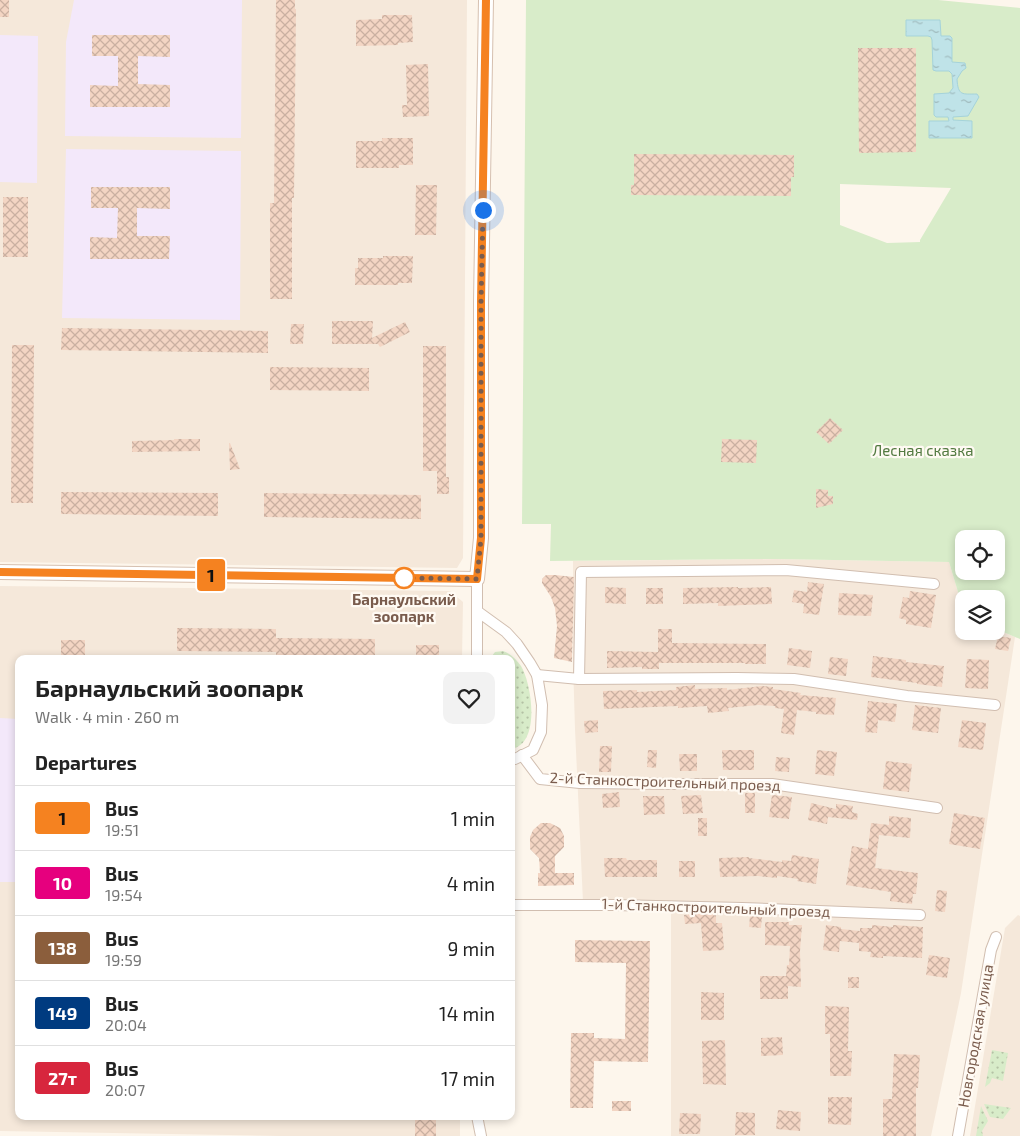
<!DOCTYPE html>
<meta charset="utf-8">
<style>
body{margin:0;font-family:"Exo 2",sans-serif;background:#f2f2f2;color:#222;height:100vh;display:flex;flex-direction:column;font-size:19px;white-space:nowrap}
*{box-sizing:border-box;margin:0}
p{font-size:16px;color:#767676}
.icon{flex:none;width:28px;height:28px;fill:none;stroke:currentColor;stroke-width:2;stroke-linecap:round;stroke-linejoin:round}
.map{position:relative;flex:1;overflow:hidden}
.panel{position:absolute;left:15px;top:655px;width:500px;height:465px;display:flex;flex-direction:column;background:#fff;border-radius:10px;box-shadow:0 2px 8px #0003}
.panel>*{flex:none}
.badge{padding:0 10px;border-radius:4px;font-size:18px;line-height:32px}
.tools{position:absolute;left:955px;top:530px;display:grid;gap:10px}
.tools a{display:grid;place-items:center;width:50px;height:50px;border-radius:10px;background:#fff;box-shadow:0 2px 8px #0003;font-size:25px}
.you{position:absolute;width:25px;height:25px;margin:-12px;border:4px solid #fff;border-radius:50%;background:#1a73e8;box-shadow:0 0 0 8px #1a73e833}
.map>.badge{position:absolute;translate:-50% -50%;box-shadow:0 0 0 2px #fff}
h2{padding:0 20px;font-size:19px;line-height:45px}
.round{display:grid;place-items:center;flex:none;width:52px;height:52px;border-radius:10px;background:#f2f2f2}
.headline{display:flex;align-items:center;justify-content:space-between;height:85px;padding:0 20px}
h1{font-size:24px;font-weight:700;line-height:38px}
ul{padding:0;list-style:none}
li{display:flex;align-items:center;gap:15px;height:65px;padding:0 20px;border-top:1px solid #e0e0e0}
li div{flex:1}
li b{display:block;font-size:19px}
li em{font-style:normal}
li .badge{min-width:55px;font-weight:700;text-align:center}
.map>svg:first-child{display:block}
.residential{fill:#f5e8da}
.education{fill:#f3e8fa}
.grass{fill:url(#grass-dots)}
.park{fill:#d8ecc9;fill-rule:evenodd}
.water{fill:url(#water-ripples);stroke:#a5d3da}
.building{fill:url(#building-cross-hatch)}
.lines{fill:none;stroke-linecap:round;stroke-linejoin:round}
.street-casing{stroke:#d1beb0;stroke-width:12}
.secondary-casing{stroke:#d6c0b0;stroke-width:16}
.street{stroke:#fff;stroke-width:10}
.secondary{stroke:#fff;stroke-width:14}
.line-casing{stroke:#fff;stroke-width:11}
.line{stroke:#f58220;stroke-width:8}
.walk{stroke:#7a5c4d;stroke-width:5;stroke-dasharray:0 9}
.stop-dot{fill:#fff;stroke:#f58220;stroke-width:2.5}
.labels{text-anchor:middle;stroke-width:4.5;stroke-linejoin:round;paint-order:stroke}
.park-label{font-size:15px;fill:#537a41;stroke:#fffaf3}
.stop-label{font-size:15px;font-weight:bold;fill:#7a5c4d;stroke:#fffaf3}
.street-label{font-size:15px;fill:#7a5c4d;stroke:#fffaf3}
</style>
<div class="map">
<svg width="1020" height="1136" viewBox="0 0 1020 1136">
<defs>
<pattern id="grass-dots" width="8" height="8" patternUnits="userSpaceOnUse" patternTransform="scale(1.25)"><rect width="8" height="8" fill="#d8ecc9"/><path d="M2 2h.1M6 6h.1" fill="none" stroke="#b4c2a5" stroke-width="1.8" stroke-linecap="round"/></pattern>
<pattern id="water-ripples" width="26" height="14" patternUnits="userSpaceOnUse" patternTransform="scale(1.25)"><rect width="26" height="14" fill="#bfe3e8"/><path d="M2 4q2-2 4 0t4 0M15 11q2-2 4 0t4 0" fill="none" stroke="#a0bbbe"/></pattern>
<pattern id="building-cross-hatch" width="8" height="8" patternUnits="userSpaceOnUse" patternTransform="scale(1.25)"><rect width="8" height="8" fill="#f3d5c3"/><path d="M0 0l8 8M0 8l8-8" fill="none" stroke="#cab0a1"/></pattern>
</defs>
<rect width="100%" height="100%" fill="#fdf6ec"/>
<g class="residential">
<path d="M0,0H467L463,558L457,568L0,562Z"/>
<path d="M776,559L949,562L964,612V631H996V629L1015,637L961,993L931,1136H671V903L583,902L575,729L573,662V561Z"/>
<path d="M0,586L450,591L463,602L462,659H19V1116H460V1136H281L0,1131Z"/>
<path d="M1018,915L1020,916V1136H970L1005,928Z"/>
</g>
<g class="education">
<path d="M74,0H242L241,138L65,136L66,42Z"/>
<path d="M0,35L38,36L37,183L0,182Z"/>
<path d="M66,149L241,151L240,320L62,318Z"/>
<path d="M0,718L19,719V882H0Z"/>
</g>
<g class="grass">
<path d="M503,651C510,653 516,659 521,666C532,684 541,745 511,749V659H492V656L495,652Z"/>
<path d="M992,1050L1008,1053L1003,1081L992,1078L990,1083L985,1087Z"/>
<path d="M984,1104L1011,1108L1003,1119L990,1117Z"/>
<path d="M981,1106L988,1121L982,1131L983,1136H976Z"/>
</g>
<path class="park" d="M526,0H938L1020,8V639L996,629V599H964V612L949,562L776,559L550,561L551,524H522ZM840,184L951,188L920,240V242L887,243L840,225ZM964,539H996V571H964Z"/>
<path class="water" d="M906,20H940L941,36H950L952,38V62L965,63L966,68L962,71L957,79C958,96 962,94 977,94L979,97L968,116L953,117V120L972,121V138H929V121H949L948,117H936L934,115V94L949,93L953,88L952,74L949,71H936L933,70L932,40L931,37L928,36H906Z"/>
<g class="building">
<rect x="0" y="0" width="9" height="17"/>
<path d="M276,0H295V9H296L294,198H292V299H270V203H274Z"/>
<path d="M382,15H412L413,42L398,43V45L356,46V20L382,19Z"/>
<path d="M92,35H170V57L138,56V84L170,85V107H90V85L118,86V56H92Z"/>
<path d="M858,48H916V152L859,153Z"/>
<path d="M428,64L429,116L403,117L402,105H407L406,65Z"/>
<path d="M382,138H413V165H399V168H356V141H382Z"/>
<path d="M634,154L794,155V177H791V196L631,195V185H634Z"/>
<path d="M416,185H437L436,235H415Z"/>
<path d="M91,187H170V209L137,208V236H170L169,259H90V237L117,238L118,208H91Z"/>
<rect x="3" y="197" width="25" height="60"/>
<path d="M383,256H413L412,283H398V285H355V268H358V258H383Z"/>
<path d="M332,321H373L372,338L405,322L410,332L380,347L378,344H332Z"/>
<path d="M291,324H304L303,344H290Z"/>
<path d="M62,328L268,331V353L61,350Z"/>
<path d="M12,345H34L33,503H11Z"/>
<path d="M423,346H446V477H449V494H437V471H423Z"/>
<path d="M270,367L369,368V391L270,390Z"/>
<path d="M830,418L843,430L829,444L816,432Z"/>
<path d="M174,439H200V451L132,452V441L174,440Z"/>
<path d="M722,439L757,440L756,463L721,462Z"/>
<path d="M229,443H230L240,469L230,470Z"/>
<path d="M816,489L828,490V496H833V504L816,508Z"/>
<path d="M61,492L218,493V516L61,514Z"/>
<path d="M264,493L421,495V519L264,517Z"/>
<path d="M546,575H555L574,577L572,662L554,658L557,626L555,608L551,597L542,583V579Z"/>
<path d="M808,582L824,584L819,615L803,613L804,604L792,602L794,590L807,592Z"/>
<path d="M605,587L626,588V604L605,603Z"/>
<path d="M738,587V588L771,587L772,604L718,606V603L683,604V588Z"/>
<rect x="646" y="588" width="17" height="16"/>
<path d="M910,591L936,595L931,628L906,624V620L899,618L903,597L909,598Z"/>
<path d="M839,593L873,595L871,616L838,615Z"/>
<path d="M177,628L276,629V638L375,639V659H276V652L177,651Z"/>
<path d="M658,629H672V643L766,644V664H745V663H659V669H642V667L607,668V651L658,652Z"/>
<path d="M998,636L1011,638L1008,651L995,649Z"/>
<rect x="61" y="640" width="24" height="19"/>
<rect x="416" y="645" width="23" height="14"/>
<path d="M789,648L812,651L810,668L787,665Z"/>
<path d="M873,656L906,660V662L944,666L942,687L917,684V683L871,677Z"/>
<path d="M830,657L848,659L846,676L828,674Z"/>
<path d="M967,659L989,660L988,689L965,688Z"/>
<path d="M695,685V689L727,688V690L762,686L773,687V689L801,693L800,695L836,698L834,715L816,714V712L797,710L794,735L781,733L784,709L775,708V706L758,705L728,708L729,711L708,713L707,706L678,708V706L604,709L603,691L637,690V692L676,690V687Z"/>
<path d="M868,701L897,704L895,722L878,720L877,733L865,732Z"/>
<path d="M915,705L941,708L938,733L912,730Z"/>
<path d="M598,720V732L585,733L584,721Z"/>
<path d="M962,720L986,723L983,750L958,747Z"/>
<path d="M600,746H612L611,772H599Z"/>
<path d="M648,750H657L656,768L647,767Z"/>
<path d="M722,750H754V770H723Z"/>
<path d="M817,750L837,752L834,776L815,774Z"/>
<path d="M679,754H697V771H680Z"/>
<path d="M776,757L790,758L789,772L775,771Z"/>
<path d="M886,761L912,764L909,792L883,789Z"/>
<path d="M619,792L620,807L603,808L602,794Z"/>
<rect x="745" y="793" width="10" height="20"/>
<path d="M701,795L703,813L683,814L681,796Z"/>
<path d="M772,795L792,797L789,819L769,817Z"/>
<path d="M643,796H664L665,814L644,815Z"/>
<path d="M811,803L836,809V804L853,806L852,812L858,814L857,820L828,817L827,824L808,820Z"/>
<path d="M954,813L985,818L980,849L949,844Z"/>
<path d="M889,816L911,818L910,838L879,835L875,868L918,873L916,894H913L912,904L890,901L891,892L846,885L852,846L868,849L871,823L889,825Z"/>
<rect x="698" y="818" width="9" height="18"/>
<path d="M541,823H550L560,828L564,836V847L555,856V873H574V885L538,886V873H540L539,858L530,849V837L533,830Z"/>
<path d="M792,855L819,859L816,884L797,881L798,879L777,876V878L758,876L720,877L719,858L749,857V858L782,862V860L791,861Z"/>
<path d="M604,858H626L627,860H657V877H605Z"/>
<rect x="679" y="861" width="16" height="16"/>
<path d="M937,890L947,891L945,912L935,911Z"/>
<path d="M696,914H716V923H722L724,950L703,951L701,923L685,924L684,915Z"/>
<path d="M750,916H762L761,928L749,927Z"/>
<path d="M765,922H789V925H802L800,951L801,987L788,986V999H760V976H786L787,965H789L790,946L765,945Z"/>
<path d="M826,925L841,927V929L860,931V928H872V925L893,927V925L923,927L922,958L883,956V958L870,957L871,952L859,951V943L840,941L839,952L823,950Z"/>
<path d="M575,940L650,941L648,1062L594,1061L593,1108H570L571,1033H594V1038L625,1039L626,963L575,962Z"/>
<path d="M929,955L950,958L947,978L926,975Z"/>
<rect x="848" y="977" width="11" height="11"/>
<path d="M701,992L724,993V1020H701Z"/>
<path d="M825,1006L849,1007L848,1051H852L851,1076H830V1034H825Z"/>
<path d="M782,1037L783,1055L761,1056V1038Z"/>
<path d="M725,1040L726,1085L703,1084L702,1041Z"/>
<path d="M894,1054L920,1055L918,1088H916V1136H883V1099H892Z"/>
<path d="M828,1097H852L851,1125L828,1124Z"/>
<rect x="612" y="1101" width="19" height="10"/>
<path d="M778,1110L801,1112L800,1131L776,1129Z"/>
<path d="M736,1112L755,1113V1135H735Z"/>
<path d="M680,1113L701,1114L700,1134H679Z"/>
<rect x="415" y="1116" width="21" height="20"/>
</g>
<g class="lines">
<g class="street-casing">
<g id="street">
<path d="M477,611L506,632L517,644L530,663L537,675L542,705L541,732L533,750L515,759H511"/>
<path d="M477,659V579"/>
<path d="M537,675L579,679L581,572L786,570L934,584"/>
<path d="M579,679L737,678L794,679L907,696L995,705"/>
<path d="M522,755L540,779L580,783L679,784H772L937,808"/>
<path d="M511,905H613L742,908L920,915"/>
<path d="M477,1116L481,1136"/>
<path d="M958,1136L991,950L996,937"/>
</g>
</g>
<g class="secondary-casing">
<path id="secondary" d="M0,572L477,579L481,538V302L486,0"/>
</g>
<use href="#street" class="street"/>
<use href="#secondary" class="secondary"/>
</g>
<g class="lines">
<g class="line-casing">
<path id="line" d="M0,572L477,579L481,538V302L486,0"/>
</g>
<use href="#line" class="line"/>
<path class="walk" d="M404,578L477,579L481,538V302L483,210"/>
</g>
<circle class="stop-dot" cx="404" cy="578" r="10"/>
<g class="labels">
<g class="park-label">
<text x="923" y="456">Лесная сказка</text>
</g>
<g class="stop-label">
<text x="404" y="605">Барнаульский<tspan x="404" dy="17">зоопарк</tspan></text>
</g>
<g class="street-label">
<text transform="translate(665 782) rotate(2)" y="5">2-й Станкостроительный проезд</text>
<text transform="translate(716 908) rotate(2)" y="5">1-й Станкостроительный проезд</text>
<text transform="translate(976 1036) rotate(-80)" y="5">Новгородская улица</text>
</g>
</g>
</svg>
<div class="tools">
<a><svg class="icon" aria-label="locate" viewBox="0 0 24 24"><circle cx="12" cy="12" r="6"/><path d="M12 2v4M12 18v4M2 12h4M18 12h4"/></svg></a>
<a><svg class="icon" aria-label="layers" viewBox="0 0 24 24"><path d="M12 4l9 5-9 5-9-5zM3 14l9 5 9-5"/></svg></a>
</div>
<div class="you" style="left:483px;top:210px"></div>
<b class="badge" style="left:211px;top:575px;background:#f58220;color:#111">1</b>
<section class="panel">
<div class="headline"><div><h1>Барнаульский зоопарк</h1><p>Walk · 4 min · 260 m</p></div><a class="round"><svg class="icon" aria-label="heart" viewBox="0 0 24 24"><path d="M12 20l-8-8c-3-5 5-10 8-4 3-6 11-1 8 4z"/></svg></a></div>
<h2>Departures</h2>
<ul>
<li><span class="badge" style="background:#f58220;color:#111">1</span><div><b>Bus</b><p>19:51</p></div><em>1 min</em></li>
<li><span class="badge" style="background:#e6007e;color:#fff">10</span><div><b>Bus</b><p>19:54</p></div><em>4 min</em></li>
<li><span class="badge" style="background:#8b5e3c;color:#fff">138</span><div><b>Bus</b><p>19:59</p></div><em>9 min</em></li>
<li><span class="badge" style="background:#003b80;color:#fff">149</span><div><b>Bus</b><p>20:04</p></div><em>14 min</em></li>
<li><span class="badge" style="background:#d7263d;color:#fff">27т</span><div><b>Bus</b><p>20:07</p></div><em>17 min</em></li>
</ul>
</section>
</div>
